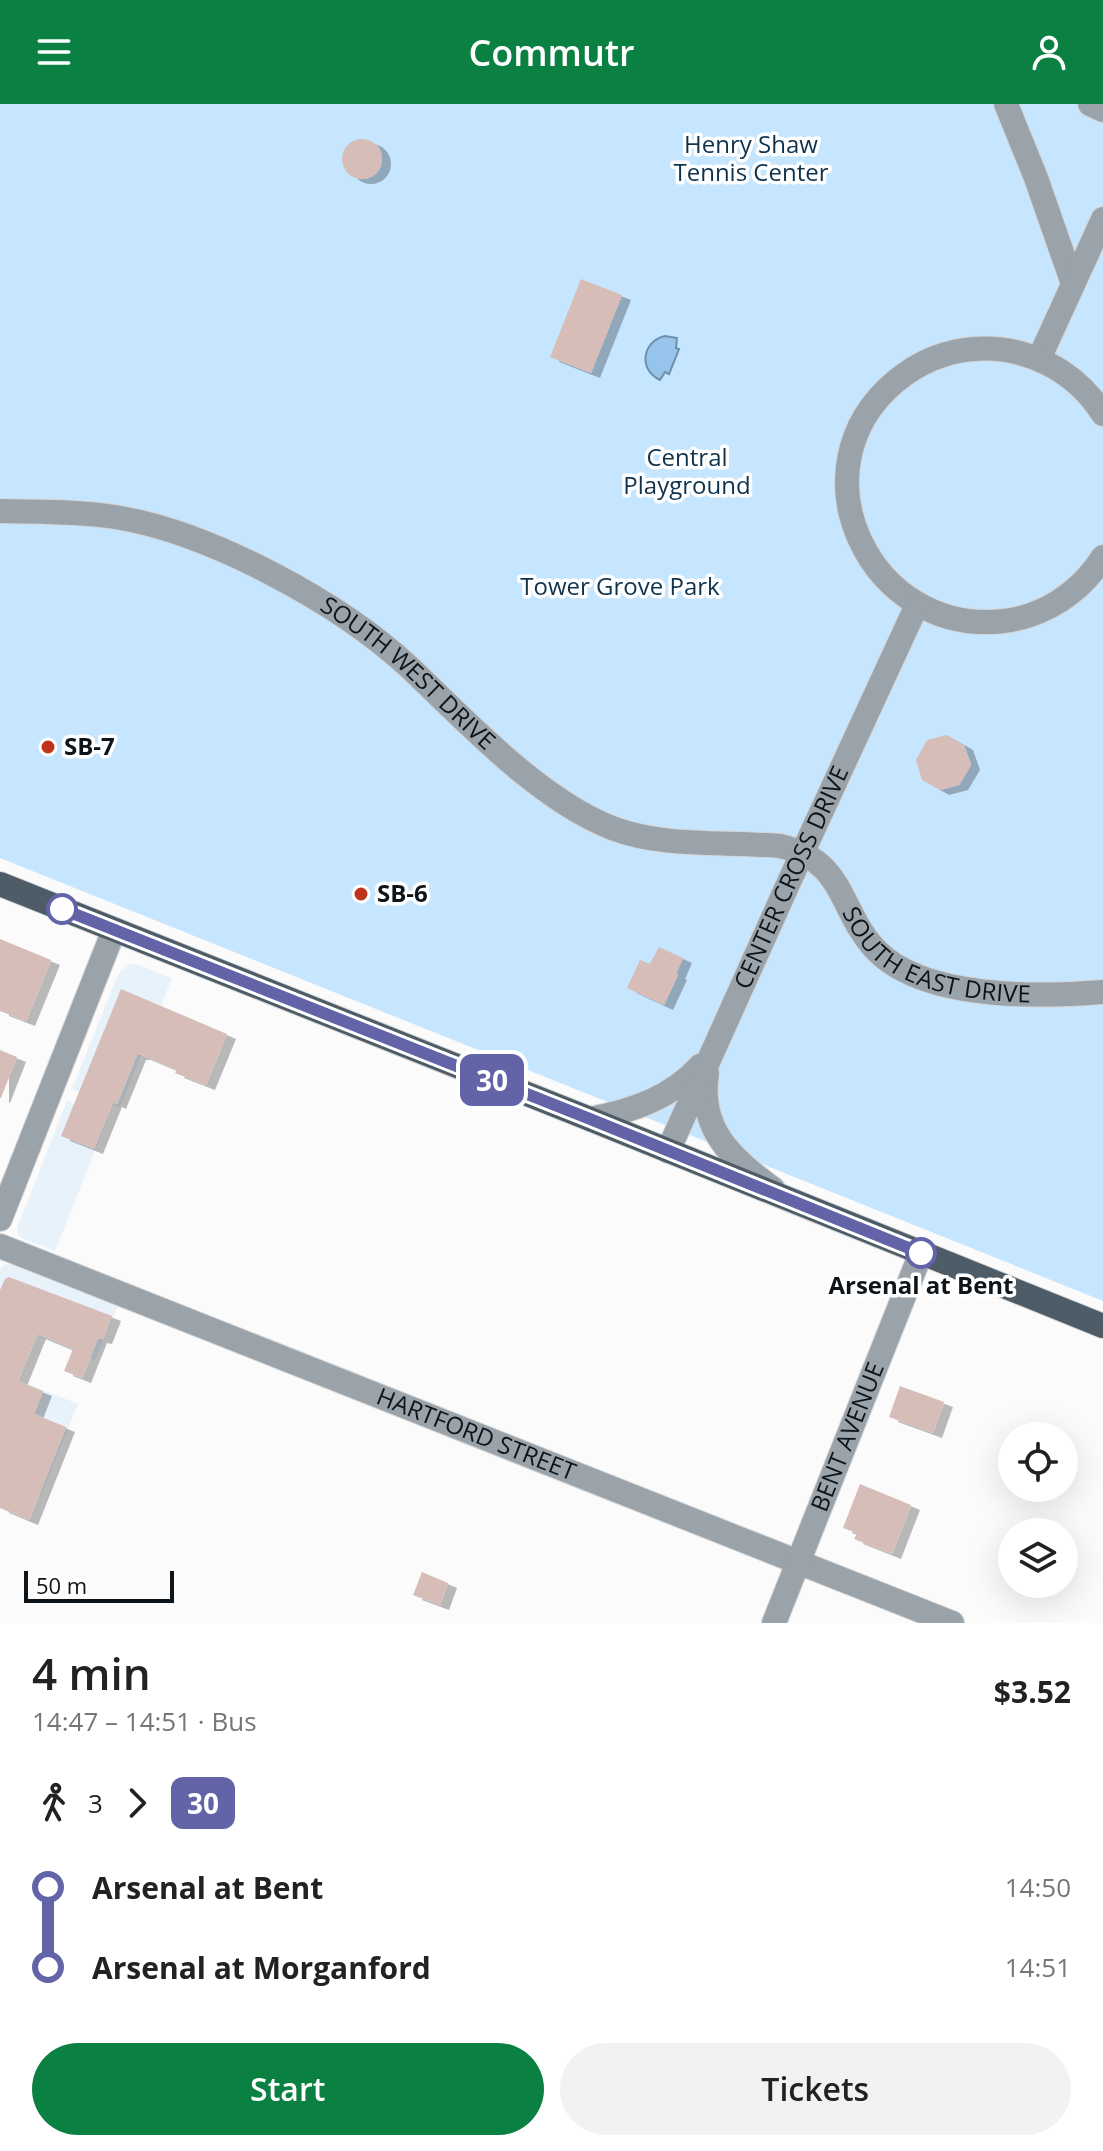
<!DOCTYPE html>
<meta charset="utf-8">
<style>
body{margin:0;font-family:"Open Sans",sans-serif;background:#f2f2f2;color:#222;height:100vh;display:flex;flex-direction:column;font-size:30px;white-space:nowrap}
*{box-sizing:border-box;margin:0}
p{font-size:26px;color:#767676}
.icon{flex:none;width:44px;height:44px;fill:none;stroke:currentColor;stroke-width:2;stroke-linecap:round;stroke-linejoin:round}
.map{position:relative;height:1519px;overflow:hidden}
.drawer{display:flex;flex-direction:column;background:#fff;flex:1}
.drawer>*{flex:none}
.badge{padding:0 16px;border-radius:12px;font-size:28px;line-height:52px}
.controls{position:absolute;left:998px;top:1318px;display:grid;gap:16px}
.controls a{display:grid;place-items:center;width:80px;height:80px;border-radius:50%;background:#fff;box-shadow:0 8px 32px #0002;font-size:40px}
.scale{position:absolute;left:24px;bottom:20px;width:150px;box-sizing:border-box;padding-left:8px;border:4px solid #0e151a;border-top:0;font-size:22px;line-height:28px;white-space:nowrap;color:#0e151a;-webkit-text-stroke:6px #fff;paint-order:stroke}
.map>.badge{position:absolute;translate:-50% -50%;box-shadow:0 0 0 4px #fff}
.legs{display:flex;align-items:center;gap:12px;height:88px;padding:0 32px;font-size:26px}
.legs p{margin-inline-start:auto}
.overview{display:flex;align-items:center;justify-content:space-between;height:136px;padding:0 32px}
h1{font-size:44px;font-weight:600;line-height:60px}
.primary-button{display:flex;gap:16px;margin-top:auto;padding:16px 32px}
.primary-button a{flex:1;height:92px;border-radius:48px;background:#0b8043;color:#fff;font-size:32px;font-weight:600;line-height:92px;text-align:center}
.primary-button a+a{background:#f2f2f2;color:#222}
ul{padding:0 32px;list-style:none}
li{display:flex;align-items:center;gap:28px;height:80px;font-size:30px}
li i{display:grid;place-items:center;width:12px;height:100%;margin:0 10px;background:currentColor}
li i::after{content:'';width:20px;height:20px;margin:-10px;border:6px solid;border-radius:50%;background:#fff}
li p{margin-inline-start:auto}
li:first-child i{background:linear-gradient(#0000 50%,currentColor 0)}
li:last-child i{background:linear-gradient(currentColor 50%,#0000 0)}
header{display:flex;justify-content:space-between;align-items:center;height:104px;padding:0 32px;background:#0b8043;color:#fff;font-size:36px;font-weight:600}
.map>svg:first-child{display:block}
.built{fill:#e7f2fb}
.green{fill:#c6e5fe}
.water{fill:#96c4ea;stroke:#6d90ac;stroke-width:2}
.building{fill:#d7bdb7;filter:url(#shadow)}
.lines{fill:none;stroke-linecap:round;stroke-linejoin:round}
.minor-casing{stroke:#d5d6d7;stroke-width:26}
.major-casing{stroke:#d5d6d7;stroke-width:26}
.minor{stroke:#9ba3aa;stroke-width:24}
.major{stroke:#4e5c68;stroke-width:24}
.line-1-casing{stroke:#fff;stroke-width:18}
.line-1{stroke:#6364a8;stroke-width:12}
.poi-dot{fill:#be331a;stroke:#fff;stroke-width:3}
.stop-1-dot{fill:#fff;stroke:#6364a8;stroke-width:4}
.labels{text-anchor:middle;stroke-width:7;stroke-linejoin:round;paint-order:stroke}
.park-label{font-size:24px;fill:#0f334d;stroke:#fff}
.street-label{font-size:24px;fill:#0e151a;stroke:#fff}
.poi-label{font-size:24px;font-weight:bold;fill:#0e151a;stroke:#fff;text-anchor:start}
.stop-label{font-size:24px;font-weight:bold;fill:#0e151a;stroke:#fff}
</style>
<header><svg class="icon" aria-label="menu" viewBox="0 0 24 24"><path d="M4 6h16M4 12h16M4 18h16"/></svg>Commutr<svg class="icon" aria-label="person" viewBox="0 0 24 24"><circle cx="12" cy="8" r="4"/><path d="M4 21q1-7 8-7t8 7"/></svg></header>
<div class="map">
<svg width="1103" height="1519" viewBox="0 0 1103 1519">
<defs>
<filter id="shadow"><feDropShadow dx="9" dy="5" stdDeviation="0" flood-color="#0004"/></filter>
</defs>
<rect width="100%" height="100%" fill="#fbfbfb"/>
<g class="built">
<path d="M130,860L139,861L172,874L120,1004L72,985L118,870Z"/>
<path d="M67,997L108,1014L55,1147L22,1134L18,1131L17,1124Z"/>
<path d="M13,1160L118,1201L95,1256L0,1217V1166L4,1161Z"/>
<path d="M0,1269L78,1300L41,1391L0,1375Z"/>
</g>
<path class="green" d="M0,0H1103V1197L0,754Z"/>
<path class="water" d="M665,232L677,234L676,244L679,245L669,270L665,268L660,276C638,266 642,237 665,232Z"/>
<g class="building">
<circle cx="362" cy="55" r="20"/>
<path d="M581,175L622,191L591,269L550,253Z"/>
<path d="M947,631L964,641L971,661L959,681L940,686L922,676L916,656L927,636Z"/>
<path d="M0,835L51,856L26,917L0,907Z"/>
<path d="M659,843L683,854L676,870L678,871L664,901L627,884L640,856L650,860Z"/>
<path d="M121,885L227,930L206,981L175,969L177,966L142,951H137L117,1000L113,998L94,1045L61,1032Z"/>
<path d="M0,946L17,953L1,994H0Z"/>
<path d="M9,1173L112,1212L103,1235L98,1234L82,1274L64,1267L73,1245L37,1230L18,1277L43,1287L34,1310L66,1323L29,1416L0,1404V1186L5,1175Z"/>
<path d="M900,1282L944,1298L933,1329L889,1313Z"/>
<path d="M860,1380L911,1401L892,1450L854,1435L857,1429L843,1424Z"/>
<path d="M422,1468L448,1479L440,1501L413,1491Z"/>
</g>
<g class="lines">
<g class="minor-casing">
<g id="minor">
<path d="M1006,0L1036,74L1073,180"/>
<path d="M1090,0L1103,6"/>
<path d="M1039,255L1103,115"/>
<path d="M1103,310C1075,266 1026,241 974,245C945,247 918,259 896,277C790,365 870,533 1004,517C1045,512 1081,488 1103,453"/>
<path id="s1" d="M0,407C38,408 77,407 115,413C209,428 339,498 409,563C466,617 538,695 612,724C665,744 724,737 780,742C846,757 838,805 875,845C923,896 1039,893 1103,888"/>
<path d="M707,969C698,1025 732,1055 773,1085"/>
<path d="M590,1015C632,1007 671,994 700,962"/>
<path id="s2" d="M668,1047L789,778L917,501"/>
<path d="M0,1115L114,826"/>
<path id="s3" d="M0,1142L952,1519"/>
<path id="s4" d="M774,1519L921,1149"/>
</g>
</g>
<g class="major-casing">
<path id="major" d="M0,780L590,1015L1103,1222"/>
</g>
<use href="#minor" class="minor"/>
<use href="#major" class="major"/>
</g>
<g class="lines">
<g class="line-1-casing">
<path id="line-1" d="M62,805L590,1015L921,1149"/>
</g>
<use href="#line-1" class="line-1"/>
</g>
<g class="poi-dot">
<circle cx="48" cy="643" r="8"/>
<circle cx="361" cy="790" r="8"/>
</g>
<g class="stop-1-dot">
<circle cx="62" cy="805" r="14"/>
<circle cx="921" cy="1149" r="14"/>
</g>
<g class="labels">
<g class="park-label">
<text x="751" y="49">Henry Shaw<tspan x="751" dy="28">Tennis Center</tspan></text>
<text x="687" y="362">Central<tspan x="687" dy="28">Playground</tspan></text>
<text x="620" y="491">Tower Grove Park</text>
</g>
<g class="street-label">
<text dy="8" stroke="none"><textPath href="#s1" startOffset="452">SOUTH WEST DRIVE</textPath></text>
<text dy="8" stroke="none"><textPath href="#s2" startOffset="300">CENTER CROSS DRIVE</textPath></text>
<text dy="8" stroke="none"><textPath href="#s1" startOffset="1084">SOUTH EAST DRIVE</textPath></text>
<text dy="8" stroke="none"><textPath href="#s3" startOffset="512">HARTFORD STREET</textPath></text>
<text dy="8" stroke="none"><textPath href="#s4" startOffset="200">BENT AVENUE</textPath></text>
</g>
<g class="poi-label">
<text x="64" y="651">SB-7</text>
<text x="377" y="798">SB-6</text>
</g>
<g class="stop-label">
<text x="921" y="1190">Arsenal at Bent</text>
</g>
</g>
</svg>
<div class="controls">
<a><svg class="icon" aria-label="locate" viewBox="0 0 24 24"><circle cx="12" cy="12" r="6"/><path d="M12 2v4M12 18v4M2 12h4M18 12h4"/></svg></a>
<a><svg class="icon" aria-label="layers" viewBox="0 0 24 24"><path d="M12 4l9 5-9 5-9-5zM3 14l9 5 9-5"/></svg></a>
</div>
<div class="scale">50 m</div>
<b class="badge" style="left:492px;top:976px;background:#6364a8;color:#fff">30</b>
</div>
<section class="drawer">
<div class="overview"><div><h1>4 min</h1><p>14:47 – 14:51 · Bus</p></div><b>$3.52</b></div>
<div class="legs"><svg class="icon" aria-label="walk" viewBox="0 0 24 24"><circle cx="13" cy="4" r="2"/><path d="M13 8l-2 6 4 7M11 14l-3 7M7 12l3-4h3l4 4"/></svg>3<svg class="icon" aria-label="forward" viewBox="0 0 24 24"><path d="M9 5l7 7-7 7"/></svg><b class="badge" style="background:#6364a8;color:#fff">30</b></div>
<ul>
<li><i style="color:#6364a8"></i><b>Arsenal at Bent</b><p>14:50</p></li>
<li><i style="color:#6364a8"></i><b>Arsenal at Morganford</b><p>14:51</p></li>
</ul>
<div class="primary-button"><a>Start</a><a>Tickets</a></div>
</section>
